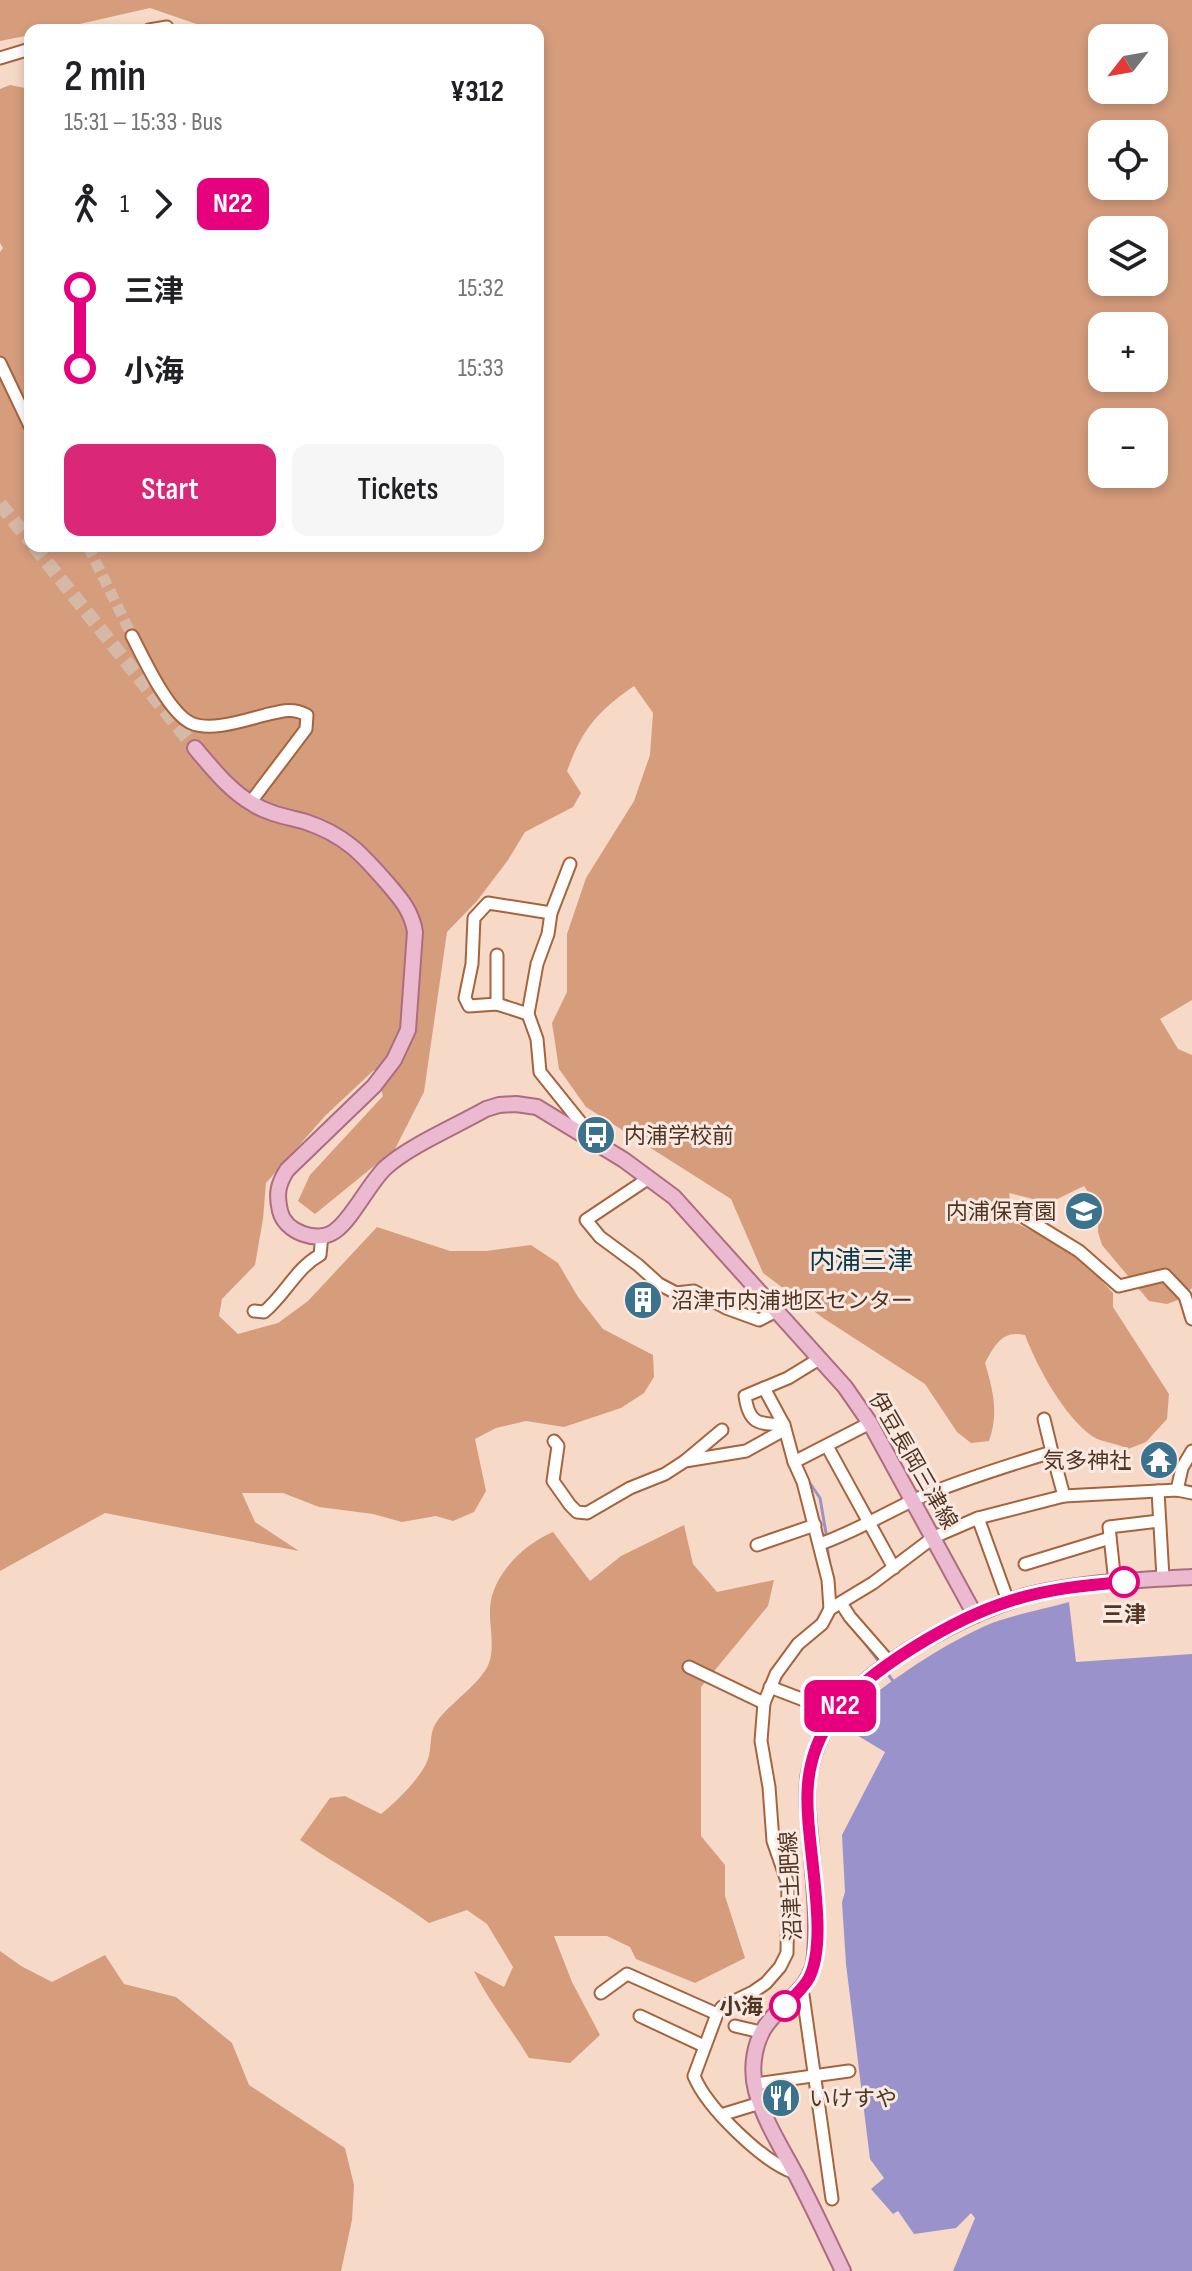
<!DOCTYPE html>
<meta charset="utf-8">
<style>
body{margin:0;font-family:"Sofia Sans Condensed","Noto Sans JP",sans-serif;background:#f6f6f6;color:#202124;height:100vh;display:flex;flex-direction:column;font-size:30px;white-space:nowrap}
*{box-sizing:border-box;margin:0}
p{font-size:26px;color:#757577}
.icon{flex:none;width:44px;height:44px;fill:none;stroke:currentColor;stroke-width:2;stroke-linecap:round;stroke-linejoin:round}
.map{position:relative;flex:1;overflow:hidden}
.details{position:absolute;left:24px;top:24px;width:520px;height:528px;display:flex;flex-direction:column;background:#fff;border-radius:16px;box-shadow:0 4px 12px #0003}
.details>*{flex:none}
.badge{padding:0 16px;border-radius:12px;font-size:28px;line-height:52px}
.needle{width:52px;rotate:239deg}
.fabs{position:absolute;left:1088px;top:24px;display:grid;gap:16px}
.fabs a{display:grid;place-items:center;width:80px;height:80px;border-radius:16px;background:#fff;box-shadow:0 4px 12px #0003;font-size:40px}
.map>.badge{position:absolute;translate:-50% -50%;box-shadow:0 0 0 4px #fff}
.legs{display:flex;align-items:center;gap:12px;height:88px;padding:0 40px;font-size:26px}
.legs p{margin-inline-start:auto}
.summary{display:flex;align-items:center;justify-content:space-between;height:136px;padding:0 40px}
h1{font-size:44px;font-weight:600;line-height:60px}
.button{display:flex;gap:16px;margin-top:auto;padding:16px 40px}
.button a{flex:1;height:92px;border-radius:16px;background:#db2777;color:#fff;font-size:32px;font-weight:600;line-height:92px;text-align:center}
.button a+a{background:#f6f6f6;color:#202124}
ul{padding:0 40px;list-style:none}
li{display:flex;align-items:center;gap:28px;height:80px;font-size:30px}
li i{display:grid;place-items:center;width:12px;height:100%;margin:0 10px;background:currentColor}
li i::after{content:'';width:20px;height:20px;margin:-10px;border:6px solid;border-radius:50%;background:#fff}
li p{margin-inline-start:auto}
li:first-child i{background:linear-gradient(#0000 50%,currentColor 0)}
li:last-child i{background:linear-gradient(currentColor 50%,#0000 0)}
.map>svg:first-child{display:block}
.forest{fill:#d69d7d;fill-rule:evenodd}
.water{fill:#9a92ca}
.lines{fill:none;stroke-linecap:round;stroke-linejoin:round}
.stream{stroke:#9a92ca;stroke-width:3}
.minor-tunnel{stroke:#d6b8a7;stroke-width:11;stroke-dasharray:11 5.5;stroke-linecap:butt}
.major-tunnel{stroke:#d6b8a7;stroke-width:14;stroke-dasharray:14 7;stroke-linecap:butt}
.minor-casing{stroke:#a6643d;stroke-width:15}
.major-casing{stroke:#ac6d7f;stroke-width:18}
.minor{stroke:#fff;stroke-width:11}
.major{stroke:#ebb9d0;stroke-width:14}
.line-1-casing{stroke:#fff;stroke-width:18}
.line-1{stroke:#e6007e;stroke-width:12}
.stop-1-dot{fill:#fff;stroke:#e6007e;stroke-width:4}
.labels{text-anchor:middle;stroke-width:6;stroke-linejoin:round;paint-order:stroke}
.poi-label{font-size:22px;fill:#523423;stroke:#f9e9e1;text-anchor:start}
.street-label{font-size:22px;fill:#523423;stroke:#f9e9e1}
.stop-label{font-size:22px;font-weight:bold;fill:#523423;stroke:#f9e9e1}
.quarter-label{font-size:26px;fill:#07394c;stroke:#f9e9e1}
</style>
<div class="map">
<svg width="1192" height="2271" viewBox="0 0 1192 2271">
<rect width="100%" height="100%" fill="#f7d9c8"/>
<g class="forest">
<path d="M0,0H1192V1000L1160,1019L1178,1049L1192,1055V1288L1178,1300L1167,1304L1149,1301L1102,1245L1098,1232L1099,1208L1084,1186L1049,1203L1009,1193L1014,1222L1076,1253L1113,1293V1307L1169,1394L1167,1419L1146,1442L1128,1449C1115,1442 1102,1443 1092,1436C1064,1416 1037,1367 1025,1335C1002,1330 995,1345 985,1363C993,1390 999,1413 989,1441L971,1443L957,1432L925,1384L823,1318L763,1273L731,1199L586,1107L559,1069L552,1023L567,992V934L586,878L634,801L650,755L653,713L634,686C597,712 583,728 567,771L581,793L573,807L525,832L508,860L477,901L447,932L424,1092L395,1149L315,1214L298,1201L310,1175L383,1096L374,1070L325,1116L266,1183L263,1219L255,1265L222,1299L219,1316L238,1334L278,1323L308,1301L377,1227L450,1251H486L531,1245L558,1263L578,1297L603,1329L653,1355L654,1377L644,1393L621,1408L564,1427L526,1421L496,1428L475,1439L486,1491L474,1512L453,1521L436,1516L402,1522L373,1514L319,1507L283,1493H242L255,1522L299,1551L105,1513L0,1571V252L3,248L0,243V89L10,85L30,89V546H538V30H214L150,8L53,30H30V35L0,41ZM1102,38H1154V90H1102ZM1102,134H1154V186H1102ZM1102,230H1154V282H1102ZM1102,326H1154V378H1102ZM1102,422H1154V474H1102Z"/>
<path d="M684,1525L693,1564L717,1592L774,1580L768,1606L701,1687V1836L725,1865V1896L745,1958L695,1983L636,1959L630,1947L607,1936H554L572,1982L600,2035L570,2063L529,2058C511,2028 489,2002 474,1971L504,1987L513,1967L487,1924L467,1910L429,1923C388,1893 343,1869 300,1840L330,1798L345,1796L381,1814C396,1802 422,1777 428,1759C432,1748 429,1733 436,1723C447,1705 482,1683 489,1663C495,1646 489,1626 490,1608C492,1575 524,1544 553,1532L590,1581L621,1556Z"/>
<path d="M0,1951L21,1966L52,1982L105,1955L124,1984L176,1997L232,2043L249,2085L345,2148L354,2185L352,2220L341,2271H0Z"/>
</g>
<path class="water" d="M1069,1602L1076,1662L1192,1654V2271H953L975,2218L971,2213L956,2228L914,2234L898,2211L893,2214L871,2189L884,2178L870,2159L846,1964L842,1902L845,1892L842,1835L885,1752L840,1725C878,1687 935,1649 985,1626C1010,1615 1042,1610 1069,1602Z"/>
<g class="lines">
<g class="stream">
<path d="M807,1479L820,1498L827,1539"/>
<path d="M827,1546L830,1567"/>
<path d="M858,1634L880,1663"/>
<path d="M887,1673L893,1681"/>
</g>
<path class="minor-tunnel" d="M88,546L132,636"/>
<g class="major-tunnel">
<path d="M0,504L30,541"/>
<path d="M34,546L195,748"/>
</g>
<g class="minor-casing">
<g id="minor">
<path d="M149,30L167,27"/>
<path d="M0,58L30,49"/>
<path d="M0,363L30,426"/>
<path d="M132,636C144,659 168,712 191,723C211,732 245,720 265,715C281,711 292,707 307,715L306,729L250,803"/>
<path d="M570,864L551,913L548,934L537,964L528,1014L537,1039L540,1072L581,1123L589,1138"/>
<path d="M497,955V1004"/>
<path d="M528,1014L497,1004L469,1006L465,998L472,964L474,918L488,903L551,913"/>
<path d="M649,1178L586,1220L600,1237L638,1265L659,1284L676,1293L694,1291L726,1308L759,1320L776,1311"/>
<path d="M1017,1213L1079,1251L1119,1286L1165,1275L1185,1296L1192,1319"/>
<path d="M254,1311L264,1312C285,1295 296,1268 320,1255L322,1235"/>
<path d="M819,1359L788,1378L764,1388L784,1425L794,1462L803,1482L828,1580L830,1609"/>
<path d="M764,1388L745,1396C749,1424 758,1424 784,1425"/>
<path d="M1044,1419L1052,1452"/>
<path d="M554,1441L558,1446L553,1481L570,1505L577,1512L587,1513L630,1488L665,1474L685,1461L746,1451L784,1430"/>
<path d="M827,1446L894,1568"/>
<path d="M685,1461L722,1430"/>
<path d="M794,1462L870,1423"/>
<path d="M1177,1490L1182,1468L1192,1451"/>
<path d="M1158,1491L1163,1578"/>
<path d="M978,1518L1008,1601"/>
<path d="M820,1544C854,1532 884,1514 916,1499C961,1480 1006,1466 1052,1452L1064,1496"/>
<path d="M757,1545L815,1525"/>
<path d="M1025,1564L1110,1538"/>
<path d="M1115,1583L1109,1527L1159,1521"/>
<path d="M841,1603L850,1617L891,1664"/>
<path d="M689,1667L764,1703"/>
<path d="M770,1687L817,1705L838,1709"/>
<path d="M802,1988L832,2199"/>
<path d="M601,1993L627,1974L717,2014"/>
<path d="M640,2016L704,2046"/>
<path d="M735,2026L761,2032"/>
<path d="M755,2084L849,2071"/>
<path d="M721,2115L760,2103"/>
<path d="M795,2173C763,2162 707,2108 694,2076L717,2014L722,2007L753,1992L766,1983L780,1967L787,1953L788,1884L773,1841L769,1787L761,1741L764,1703L776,1674L798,1644L822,1624L830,1609L873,1583L934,1537L978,1518L1064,1496L1177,1490L1192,1493"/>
</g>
</g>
<g class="major-casing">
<g id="major">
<path d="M195,748C212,768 230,791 253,804C269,814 288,817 306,822C345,835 362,854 388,884C401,899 412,912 415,932L408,1030L394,1060L374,1086L287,1170C278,1184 276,1194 280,1211C285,1232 317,1244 335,1231C352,1219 368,1185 385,1168C409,1146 456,1126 486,1109L499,1105L516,1104L537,1107L624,1160L674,1197L845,1387L870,1423L975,1615"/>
<path d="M843,2271C827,2238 812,2205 795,2173C781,2147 764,2120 756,2091C751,2072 753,2050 762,2032C777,2003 813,1992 815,1955C818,1918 814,1882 811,1846C809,1822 805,1797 809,1773C814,1750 824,1726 839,1708C878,1660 970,1611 1030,1595C1082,1582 1138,1580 1192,1577"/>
</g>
</g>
<use href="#minor" class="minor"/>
<use href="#major" class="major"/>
</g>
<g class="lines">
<g class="line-1-casing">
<path id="line-1" d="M785,2006C793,1997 803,1989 809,1978C831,1935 803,1836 808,1784C810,1760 819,1736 833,1716C865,1670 956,1618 1010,1601C1047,1589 1086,1585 1124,1582"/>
</g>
<use href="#line-1" class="line-1"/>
</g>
<defs>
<g id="bus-disc" transform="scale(2)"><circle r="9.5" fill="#3b738e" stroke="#f9e9e1"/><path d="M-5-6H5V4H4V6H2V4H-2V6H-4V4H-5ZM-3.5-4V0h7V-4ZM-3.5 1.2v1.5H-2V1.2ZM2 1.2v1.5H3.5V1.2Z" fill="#fff"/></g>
<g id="school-disc" transform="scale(2)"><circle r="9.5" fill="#3b738e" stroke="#f9e9e1"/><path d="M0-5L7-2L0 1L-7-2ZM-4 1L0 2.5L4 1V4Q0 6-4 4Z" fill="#fff"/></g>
<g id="building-disc" transform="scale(2)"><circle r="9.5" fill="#3b738e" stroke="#f9e9e1"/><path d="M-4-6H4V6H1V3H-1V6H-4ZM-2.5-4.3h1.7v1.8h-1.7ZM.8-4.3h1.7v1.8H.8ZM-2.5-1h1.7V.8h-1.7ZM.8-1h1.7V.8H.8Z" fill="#fff"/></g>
<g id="temple-disc" transform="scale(2)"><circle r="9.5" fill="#3b738e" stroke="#f9e9e1"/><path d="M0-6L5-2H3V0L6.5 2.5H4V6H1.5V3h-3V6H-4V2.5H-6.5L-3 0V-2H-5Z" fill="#fff"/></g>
<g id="restaurant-disc" transform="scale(2)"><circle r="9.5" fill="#3b738e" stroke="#f9e9e1"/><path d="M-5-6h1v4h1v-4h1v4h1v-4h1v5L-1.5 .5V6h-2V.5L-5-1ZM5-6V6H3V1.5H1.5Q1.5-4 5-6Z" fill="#fff"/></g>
</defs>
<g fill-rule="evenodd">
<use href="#bus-disc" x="596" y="1135"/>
<use href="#school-disc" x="1084" y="1211"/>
<use href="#building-disc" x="643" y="1300"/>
<use href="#temple-disc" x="1159" y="1460"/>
<use href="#restaurant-disc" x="781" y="2098"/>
</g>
<g class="stop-1-dot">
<circle cx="1124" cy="1582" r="14"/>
<circle cx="785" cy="2006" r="14"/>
</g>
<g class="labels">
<g class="poi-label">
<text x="624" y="1143">内浦学校前</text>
<text x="1056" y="1219" text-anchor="end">内浦保育園</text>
<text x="671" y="1308">沼津市内浦地区センター</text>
<text x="1131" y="1468" text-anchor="end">気多神社</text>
<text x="809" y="2106">いけすや</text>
</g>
<g class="street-label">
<text transform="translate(914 1460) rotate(60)" y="8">伊豆長岡三津線</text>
<text transform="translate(790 1886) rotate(-93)" y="8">沼津土肥線</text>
</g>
<g class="stop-label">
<text x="1124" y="1622">三津</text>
<text x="763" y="2014" text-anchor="end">小海</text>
</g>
<g class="quarter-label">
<text x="861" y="1269">内浦三津</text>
</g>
</g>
</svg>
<div class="fabs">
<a><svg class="needle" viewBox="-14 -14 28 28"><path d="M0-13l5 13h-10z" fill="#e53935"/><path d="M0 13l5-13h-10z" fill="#757577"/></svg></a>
<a><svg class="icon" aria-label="locate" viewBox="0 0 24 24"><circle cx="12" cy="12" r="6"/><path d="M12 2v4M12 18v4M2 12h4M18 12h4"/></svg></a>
<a><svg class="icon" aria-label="layers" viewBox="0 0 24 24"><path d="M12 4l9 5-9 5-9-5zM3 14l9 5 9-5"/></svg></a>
<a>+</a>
<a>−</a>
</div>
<b class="badge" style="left:840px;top:1706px;background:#e6007e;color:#fff">N22</b>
<section class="details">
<div class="summary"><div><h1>2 min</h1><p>15:31 – 15:33 · Bus</p></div><b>¥312</b></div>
<div class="legs"><svg class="icon" aria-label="walk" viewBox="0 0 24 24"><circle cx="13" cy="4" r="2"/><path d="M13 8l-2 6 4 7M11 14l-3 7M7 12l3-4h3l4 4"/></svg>1<svg class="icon" aria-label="forward" viewBox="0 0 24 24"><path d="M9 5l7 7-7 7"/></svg><b class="badge" style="background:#e6007e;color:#fff">N22</b></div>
<ul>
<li><i style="color:#e6007e"></i><b>三津</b><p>15:32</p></li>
<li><i style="color:#e6007e"></i><b>小海</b><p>15:33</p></li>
</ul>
<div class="button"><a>Start</a><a>Tickets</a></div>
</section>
</div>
